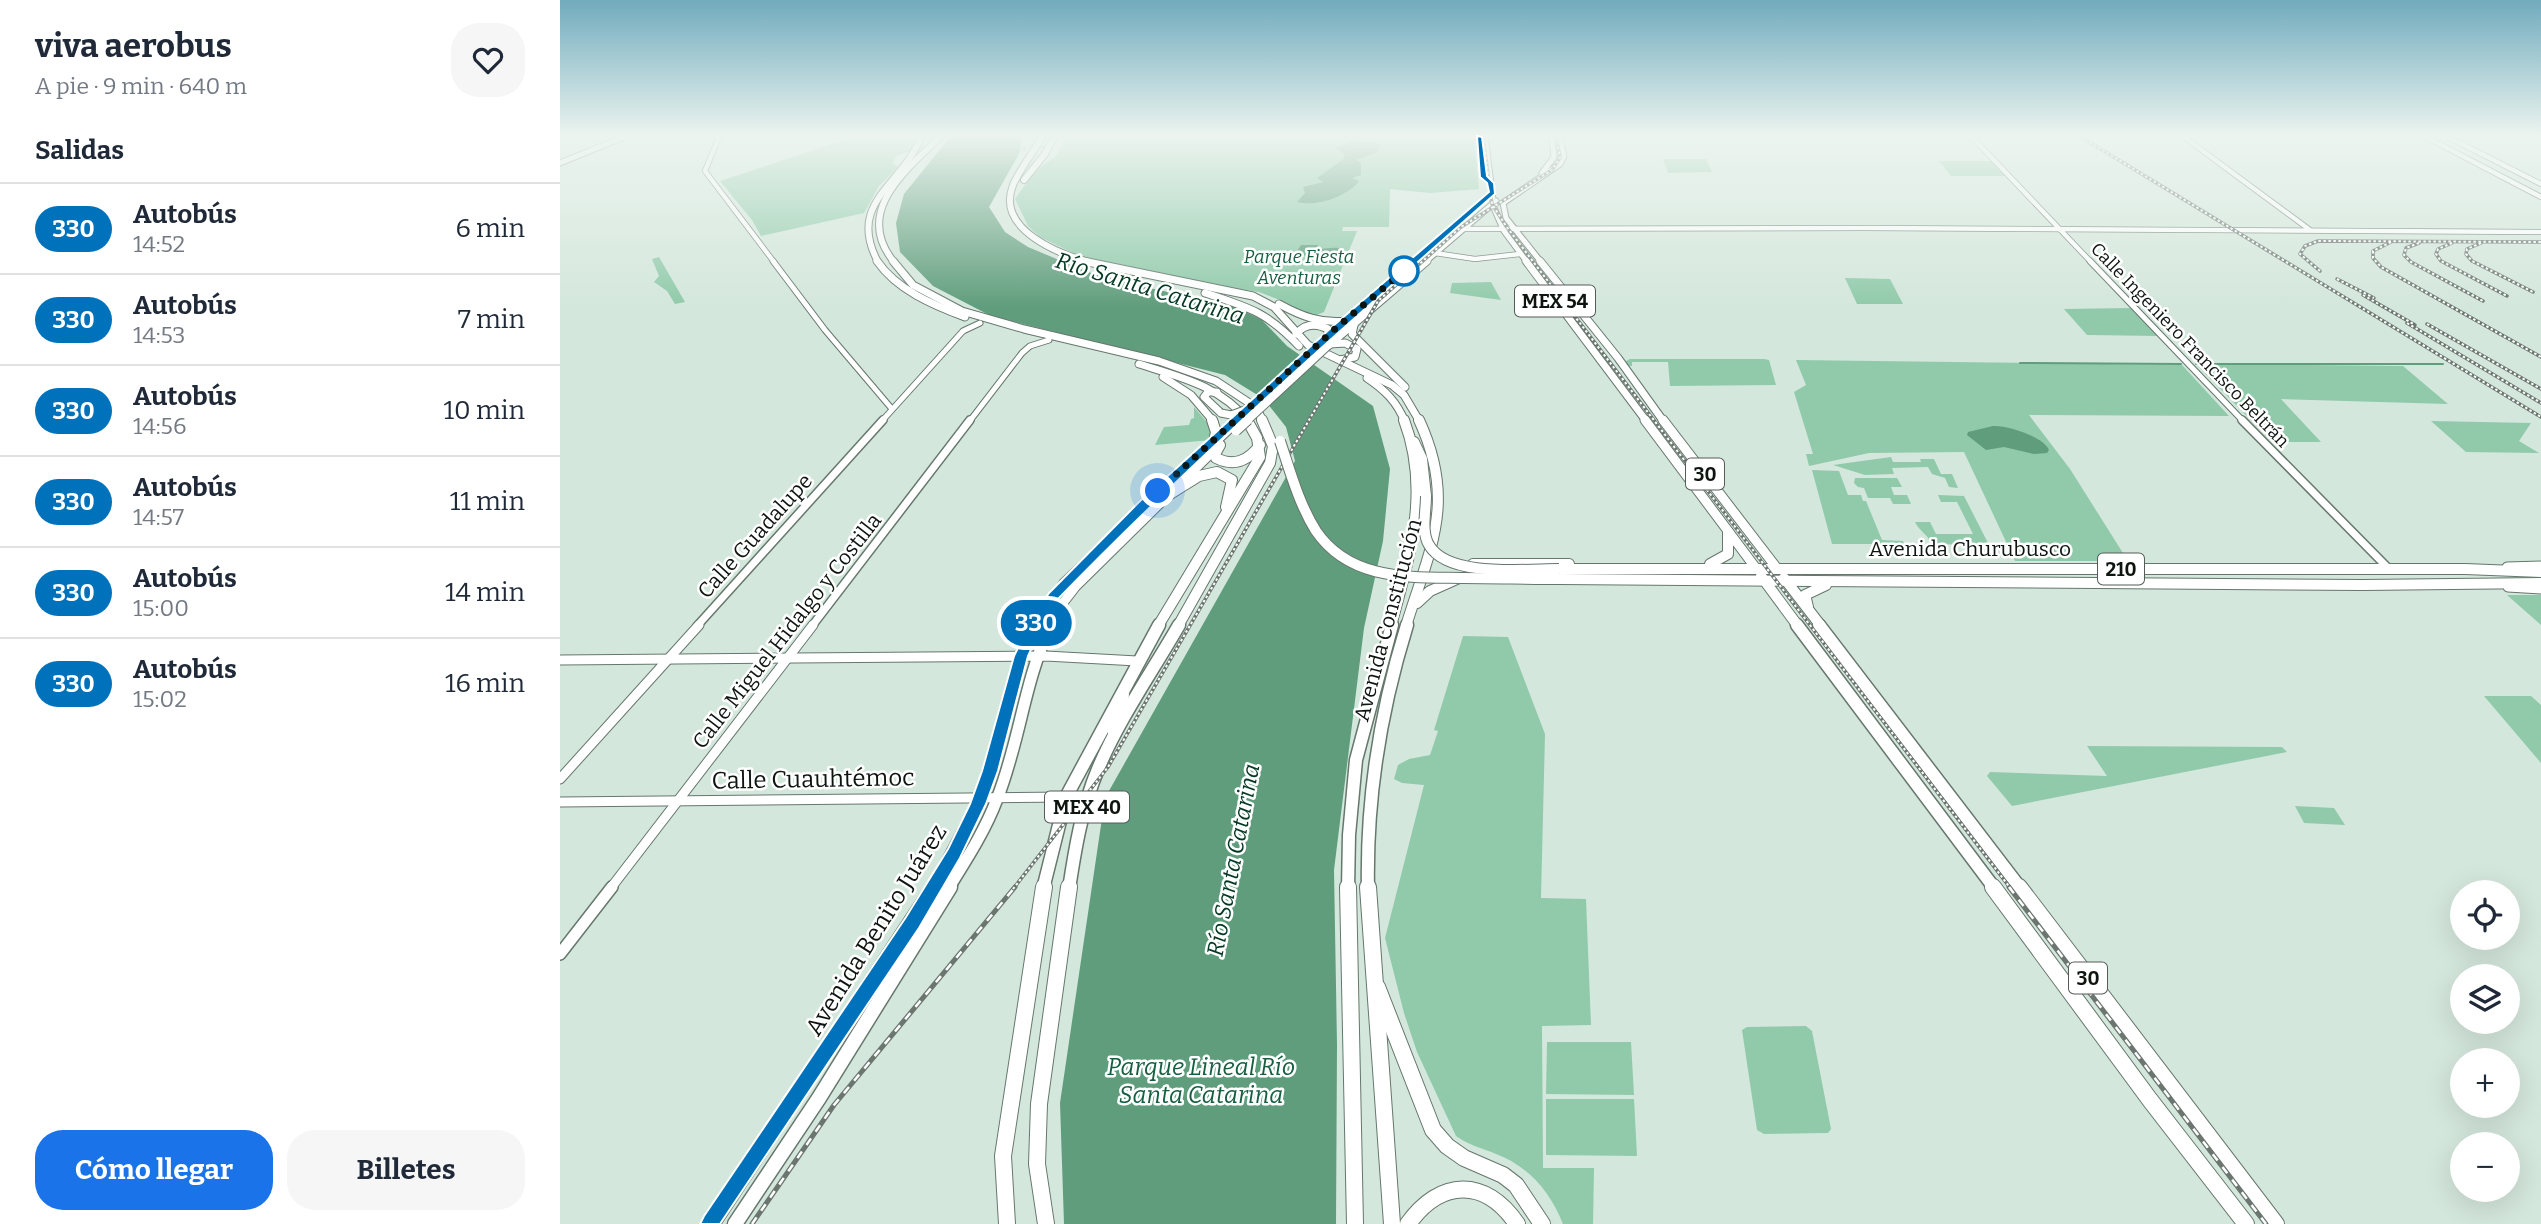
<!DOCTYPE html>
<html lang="es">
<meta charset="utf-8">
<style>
body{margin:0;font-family:Bitter,serif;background:#f6f6f7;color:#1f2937;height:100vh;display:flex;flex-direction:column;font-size:26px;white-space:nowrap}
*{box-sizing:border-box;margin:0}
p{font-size:23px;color:#747a83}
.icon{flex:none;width:38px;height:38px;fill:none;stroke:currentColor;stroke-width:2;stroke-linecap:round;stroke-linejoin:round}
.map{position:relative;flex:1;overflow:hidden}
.sheet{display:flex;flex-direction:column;background:#fff;width:560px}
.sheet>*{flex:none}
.badge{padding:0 14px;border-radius:23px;font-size:24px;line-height:46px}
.controls{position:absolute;left:1890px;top:880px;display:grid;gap:14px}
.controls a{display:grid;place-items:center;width:70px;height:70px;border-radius:50%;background:#fff;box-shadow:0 7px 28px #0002;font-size:35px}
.you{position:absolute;width:35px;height:35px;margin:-18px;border:5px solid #fff;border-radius:50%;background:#1a73e8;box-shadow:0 0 0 10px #1a73e833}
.map>.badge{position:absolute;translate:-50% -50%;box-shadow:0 0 0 4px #fff}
h2{padding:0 35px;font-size:26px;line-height:63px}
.round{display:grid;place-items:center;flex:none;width:74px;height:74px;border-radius:28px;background:#f6f6f7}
.head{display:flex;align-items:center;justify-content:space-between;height:119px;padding:0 35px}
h1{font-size:33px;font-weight:700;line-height:52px}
.cta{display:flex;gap:14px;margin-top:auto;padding:14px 35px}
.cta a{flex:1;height:80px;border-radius:28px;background:#1a73e8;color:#fff;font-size:28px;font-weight:700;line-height:80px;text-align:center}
.cta a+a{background:#f6f6f7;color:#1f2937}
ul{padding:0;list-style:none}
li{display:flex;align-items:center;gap:21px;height:91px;padding:0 35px;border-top:2px solid #e0e1e3}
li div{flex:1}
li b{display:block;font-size:26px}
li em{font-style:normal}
li .badge{min-width:77px;font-weight:700;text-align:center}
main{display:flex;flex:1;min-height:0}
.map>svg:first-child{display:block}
.green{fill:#90caaa}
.water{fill:#5f9d7c}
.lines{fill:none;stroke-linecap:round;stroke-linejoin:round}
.stream{stroke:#5f9d7c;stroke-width:2}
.highway-tunnel{stroke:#b6c8be;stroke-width:6;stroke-dasharray:6 2.5;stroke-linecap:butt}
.minor-far4-casing{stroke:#66776d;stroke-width:6}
.minor-far3-casing{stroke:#66776d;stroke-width:7}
.minor-far2-casing{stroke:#66776d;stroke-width:10}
.minor-far1-casing{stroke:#66776d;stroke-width:11}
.minor-casing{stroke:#66776d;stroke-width:14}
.major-far4-casing{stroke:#66776d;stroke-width:7}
.major-far3-casing{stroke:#66776d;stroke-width:9}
.major-far2-casing{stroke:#66776d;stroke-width:11}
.major-far1-casing{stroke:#66776d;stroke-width:14}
.major-casing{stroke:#66776d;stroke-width:17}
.highway-far4-casing{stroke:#66776d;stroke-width:8}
.highway-far3-casing{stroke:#66776d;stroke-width:9}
.highway-far2-casing{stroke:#66776d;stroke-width:12}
.highway-far1-casing{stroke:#66776d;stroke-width:15}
.highway-casing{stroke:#66776d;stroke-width:18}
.minor-far4{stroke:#fff;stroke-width:4.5}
.minor-far3{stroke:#fff;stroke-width:5}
.minor-far2{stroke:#fff;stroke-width:7}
.minor-far1{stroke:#fff;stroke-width:9}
.minor{stroke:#fff;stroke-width:11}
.major-far4{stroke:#fff;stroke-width:5}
.major-far3{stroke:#fff;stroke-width:7}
.major-far2{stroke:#fff;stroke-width:9}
.major-far1{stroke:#fff;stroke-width:11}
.major{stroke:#fff;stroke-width:14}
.highway-far4{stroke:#fff;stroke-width:6}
.highway-far3{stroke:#fff;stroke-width:7}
.highway-far2{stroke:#fff;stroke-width:10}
.highway-far1{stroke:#fff;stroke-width:12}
.highway{stroke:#fff;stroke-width:16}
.rail-far1-casing{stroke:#6a766f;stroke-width:3.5}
.rail-casing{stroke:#6a766f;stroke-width:5}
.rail-far1{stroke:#fff;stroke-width:2;stroke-dasharray:2.5;stroke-linecap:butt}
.rail{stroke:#fff;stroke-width:2.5;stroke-dasharray:8;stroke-linecap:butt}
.major-bridge-far1-casing{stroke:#66776d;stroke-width:9;stroke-linecap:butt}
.major-bridge-casing{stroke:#66776d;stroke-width:11;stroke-linecap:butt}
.highway-bridge-far1-casing{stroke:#66776d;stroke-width:9;stroke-linecap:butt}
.highway-bridge-casing{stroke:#66776d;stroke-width:12;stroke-linecap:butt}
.major-bridge-far1{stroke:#fff;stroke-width:7}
.major-bridge{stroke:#fff;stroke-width:9}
.highway-bridge-far1{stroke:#fff;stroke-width:7}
.highway-bridge{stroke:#fff;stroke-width:10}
.line{fill:#0072bc;stroke:#fff;stroke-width:2}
.walk{stroke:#0e1511;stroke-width:7;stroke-dasharray:0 12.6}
.stop-dot{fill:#fff;stroke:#0072bc;stroke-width:3.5}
.labels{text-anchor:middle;stroke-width:5;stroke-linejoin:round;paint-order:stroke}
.far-park-label{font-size:18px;font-style:italic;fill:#145f3f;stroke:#fff}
.far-street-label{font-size:18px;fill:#0e1511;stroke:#fff}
.shield{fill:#fff;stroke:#565b58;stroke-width:2}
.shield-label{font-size:19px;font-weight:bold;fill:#0e1511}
.street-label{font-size:21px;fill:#0e1511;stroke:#fff}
.water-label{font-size:23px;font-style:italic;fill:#033923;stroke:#fff}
.near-street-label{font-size:24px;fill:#0e1511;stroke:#fff}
.near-park-label{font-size:24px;font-style:italic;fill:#145f3f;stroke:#fff}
</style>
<main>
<section class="sheet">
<div class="head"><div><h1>viva aerobus</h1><p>A pie · 9 min · 640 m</p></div><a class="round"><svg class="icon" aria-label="heart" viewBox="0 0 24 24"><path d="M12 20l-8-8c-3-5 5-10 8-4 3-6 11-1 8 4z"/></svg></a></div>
<h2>Salidas</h2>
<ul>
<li><span class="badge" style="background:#0072bc;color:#fff">330</span><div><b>Autobús</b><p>14:52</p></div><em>6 min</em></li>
<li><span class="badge" style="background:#0072bc;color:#fff">330</span><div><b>Autobús</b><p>14:53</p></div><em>7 min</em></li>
<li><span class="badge" style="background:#0072bc;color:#fff">330</span><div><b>Autobús</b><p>14:56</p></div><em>10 min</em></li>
<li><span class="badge" style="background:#0072bc;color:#fff">330</span><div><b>Autobús</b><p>14:57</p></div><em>11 min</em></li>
<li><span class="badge" style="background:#0072bc;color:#fff">330</span><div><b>Autobús</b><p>15:00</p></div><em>14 min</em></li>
<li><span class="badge" style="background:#0072bc;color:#fff">330</span><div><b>Autobús</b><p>15:02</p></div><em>16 min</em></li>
</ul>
<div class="cta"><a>Cómo llegar</a><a>Billetes</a></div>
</section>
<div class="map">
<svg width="1981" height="1224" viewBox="0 0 1981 1224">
<rect width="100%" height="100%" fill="#d4e7dc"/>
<g class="green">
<path d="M293,137H355L351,151L336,156L332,163L338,167L319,186L304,213L201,236L192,220L160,181Z"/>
<path d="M502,137H914L919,189L870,193L830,189L829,227H783L782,231H797L764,312L754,316L744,315L722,301L699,292L629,281L537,261L515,254L480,237L468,226L455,199L474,172L497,155L505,140Z"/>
<path d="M1103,159H1146L1152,172L1108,173Z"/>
<path d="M1379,161H1431L1447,176H1391Z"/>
<path d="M99,257L125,302L115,304L107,291L94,282L99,276L92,259Z"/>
<path d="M1285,278L1330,279L1343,304H1297Z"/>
<path d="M931,282L941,300L890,293L892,283Z"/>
<path d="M1571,308L1598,336L1527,335L1504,309Z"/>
<path d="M1070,359H1204L1209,360L1216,385L1110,386L1108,362H1072V366H1067L1064,362Z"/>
<path d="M1236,360L1622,365L1669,416L1469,415L1510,469L1568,561H1455L1404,452L1309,453L1249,466L1246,454H1253L1234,392L1246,385Z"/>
<path d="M1636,364L1843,366L1888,404L1721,399L1761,442H1712Z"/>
<path d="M634,407L651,427V440L595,445L604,427L629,425L631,419L634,418Z"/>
<path d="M1871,421L1971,423L1959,441L1979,453L1906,452Z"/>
<path d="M1331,457L1333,462H1361L1360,459H1374L1381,474H1392L1398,488L1389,487L1385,478L1372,474L1368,467L1332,468L1334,474L1305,475L1273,465Z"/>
<path d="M1252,470L1279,471L1288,495H1301L1303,501H1306L1322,540L1343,541L1344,544H1272Z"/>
<path d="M1295,478H1337L1342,487H1331L1334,495H1347L1351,504H1333L1330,498H1308L1304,488L1298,487L1294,483Z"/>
<path d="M1378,495L1404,496L1429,545L1371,544C1368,534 1359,531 1355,522H1370L1376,534H1413L1397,502H1381Z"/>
<path d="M1947,595H1981V625Z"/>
<path d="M903,636L948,637L985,734L981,898L1026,899L1031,1025L982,1026L983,1168H1034L1033,1224H1003C990,1192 970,1167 936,1154C922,1148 908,1145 896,1136L857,1052L844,1013L825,938L864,785L842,783L834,779L838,765L849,759L870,755L878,731L874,730Z"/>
<path d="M1924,696H1971L1981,705V763Z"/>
<path d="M1527,746L1722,747L1727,752L1452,806L1427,776L1430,772L1547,776Z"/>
<path d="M1735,806L1774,808L1785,825L1744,823Z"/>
<path d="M1246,1026L1252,1031L1271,1129L1268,1133L1204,1134L1197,1130L1182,1030L1187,1027Z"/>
<path d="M987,1042H1071L1074,1095L986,1094Z"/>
<path d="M986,1099H1074L1077,1156L986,1155Z"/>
</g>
<g class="water">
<path d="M390,137H461L460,152L429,207L445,232L468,247L528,272L598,290L667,303L702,320L727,346L813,406L830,469L823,541L804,628L774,870L777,1045L776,1224H504L500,1103L545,798L735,461L726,427L704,399L665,375L431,316L373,286L340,252L336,223L344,194Z"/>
<path d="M792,141L821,144L816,153L796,160L801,163V175L792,178L799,181C787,197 756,207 737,202L745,193L743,187L763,182L757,178L785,158L783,153L774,147L786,145Z"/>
<path d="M741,245H758V249L743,252C756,251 766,247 779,248L771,263C757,263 750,257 738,253L742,251H737Z"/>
<path d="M1433,426C1447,425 1484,437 1489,450L1487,453L1474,454L1444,447L1426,450L1407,435L1408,432Z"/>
</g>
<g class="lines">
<g class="stream">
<path d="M1460,363L1621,364"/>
<path d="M1636,364H1883"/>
</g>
<path class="highway-tunnel" d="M461,149L485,145"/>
<g class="minor-far4-casing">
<g id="minor-far4">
<path d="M159,137L145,171L214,262"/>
<path d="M919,137L924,177L931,183"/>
<path d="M1412,137L1531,262"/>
<path d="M1624,137L1750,230"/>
<path d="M1866,137L1981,197"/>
<path d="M1888,137L1981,184"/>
<path d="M892,229L1306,228L1981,232"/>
<path d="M875,253L915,259L960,254"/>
</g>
</g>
<g class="minor-far3-casing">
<g id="minor-far3">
<path d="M213,261L265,330L332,409"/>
<path d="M1530,261L1684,422"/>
<path d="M321,422L403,331L420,323"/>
<path d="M409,422L462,353L470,346L489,340"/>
</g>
</g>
<g class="minor-far2-casing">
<g id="minor-far2">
<path d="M1682,420L1829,569"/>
<path d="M137,626L323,420"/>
<path d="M252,626L410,420"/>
</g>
</g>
<g class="minor-far1-casing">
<g id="minor-far1">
<path d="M0,660L486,656L577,661"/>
<path d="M0,779L139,625"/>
<path d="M0,802L506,797"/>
<path d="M50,889L253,625"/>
</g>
</g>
<g class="minor-casing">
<path id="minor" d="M0,954L52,887"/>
</g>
<g class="major-far4-casing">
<g id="major-far4">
<path d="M925,137L934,208L944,231L967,262"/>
<path d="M0,163L64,137"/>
<path d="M982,173L994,157L992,137"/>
<path d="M854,262L888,233"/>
<path d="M865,262L936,201"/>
<path d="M981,262L946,218L943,203L1000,164L1004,156L1000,137"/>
</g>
</g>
<g class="major-far3-casing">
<g id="major-far3">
<path d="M966,261L1087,422"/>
<path d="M980,261L1058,358L1104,422"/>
<path d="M794,315L856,261"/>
<path d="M768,346L867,261"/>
</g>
</g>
<g class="major-far2-casing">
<g id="major-far2">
<path d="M1085,420L1195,567"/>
<path d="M1103,420L1216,567"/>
<path d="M1947,567L1981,566"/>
<path d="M1948,587L1981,589"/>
<path d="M475,626L504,583L672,426"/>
<path d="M490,626L499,608L516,586L649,455"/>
</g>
</g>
<g class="major-far1-casing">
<g id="major-far1">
<path d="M373,889L421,798L461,656L476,625"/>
<path d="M388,889C406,860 425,831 437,799C460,742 464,680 491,625"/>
</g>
</g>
<g class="major-casing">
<g id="major">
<path d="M152,1224L374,887"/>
<path d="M175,1224L259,1098L390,887"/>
</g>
</g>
<g class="highway-far4-casing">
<g id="highway-far4">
<path d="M482,137C473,154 458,170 452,188C438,230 499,254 529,262"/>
<path d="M464,180L485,154L494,137"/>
<path d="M318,262C286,202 342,186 361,137"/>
<path d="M334,262C293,212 345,171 380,137"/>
</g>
</g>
<g class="highway-far3-casing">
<g id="highway-far3">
<path d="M317,261C337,290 373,305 405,317"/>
<path d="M333,261L353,285L402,311L464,329L599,361L656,381L697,408L703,422"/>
<path d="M523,261L693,296L714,307L748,345L832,385L844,395L860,422"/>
<path d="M645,293C688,307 707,312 739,346"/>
<path d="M719,304C741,316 761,324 786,321"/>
<path d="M795,321L792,334L845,387"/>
<path d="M736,334C745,323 756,323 768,329V337"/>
<path d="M770,344L785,343L797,349L795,357L780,360"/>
<path d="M579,364C620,377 661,386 689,422"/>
<path d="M603,377L631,395L654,422"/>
<path d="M807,378C825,390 837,402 845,422"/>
<path d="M657,392H648L644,397L661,413"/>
</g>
</g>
<g class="highway-far2-casing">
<g id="highway-far2">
<path d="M652,420L656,432L654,441"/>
<path d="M854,442L862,459L866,496"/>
<path d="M660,445L655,454L656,458C674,467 688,461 700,445"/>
<path d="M607,496L639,476L657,472L672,480L666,507"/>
<path d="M913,564H1009"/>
<path d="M1150,564L1168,554V532"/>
<path d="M999,569H1905L1981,572"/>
<path d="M1201,576L1238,626"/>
<path d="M1224,578L1261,626"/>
<path d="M1000,579L1803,585L1981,583"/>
<path d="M857,603L870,591L899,578"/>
<path d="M1248,607L1245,595L1266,585"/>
<path d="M598,626L700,457L697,438L687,420"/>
<path d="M618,626L710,463L713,446L702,420"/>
<path d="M831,626C849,557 871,491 844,420"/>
<path d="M846,626C870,548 897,502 859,420"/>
</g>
</g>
<g class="highway-far1-casing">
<g id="highway-far1">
<path d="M1237,625L1435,889"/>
<path d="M1259,625L1461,889"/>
<path d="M553,730L563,695"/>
<path d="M483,889L506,797L599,625"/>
<path d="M509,889C515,849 522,807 538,769C559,719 592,672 619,625"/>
<path d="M788,889L789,835L796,760L832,625"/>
<path d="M808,889C806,797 820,712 847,625"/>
</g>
</g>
<g class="highway-casing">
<g id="highway">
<path d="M788,887L795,1224"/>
<path d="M808,887L832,1224"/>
<path d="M1433,887L1590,1100L1686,1224"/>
<path d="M1459,887L1716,1224"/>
<path d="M817,987L873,1130L887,1146L904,1158L943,1175L956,1185L982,1224"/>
<path d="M447,1224L443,1156L484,887"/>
<path d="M486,1224L477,1164L479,1104L509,887"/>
<path d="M848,1224C880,1179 925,1177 957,1224"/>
</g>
</g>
<use href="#minor-far4" class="minor-far4"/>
<use href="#minor-far3" class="minor-far3"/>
<use href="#minor-far2" class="minor-far2"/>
<use href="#minor-far1" class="minor-far1"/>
<use href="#minor" class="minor"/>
<use href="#major-far4" class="major-far4"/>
<use href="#major-far3" class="major-far3"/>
<use href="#major-far2" class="major-far2"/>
<use href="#major-far1" class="major-far1"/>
<use href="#major" class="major"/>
<use href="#highway-far4" class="highway-far4"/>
<use href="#highway-far3" class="highway-far3"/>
<use href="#highway-far2" class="highway-far2"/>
<use href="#highway-far1" class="highway-far1"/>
<use href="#highway" class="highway"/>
<g class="rail-far1-casing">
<g id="rail-far1">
<path d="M923,137L932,204L946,226L1451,889"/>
<path d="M1521,137L1981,417"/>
<path d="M1831,242L1813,251V258L1821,267L1981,357"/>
<path d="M1859,243L1846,248L1844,255L1851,262L1923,301"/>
<path d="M1892,243L1878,249L1876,254L1881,261L1947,296"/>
<path d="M1921,243L1907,249L1906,254L1912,261L1973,292"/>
<path d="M1760,271L1740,254L1745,246L1758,241L1981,242"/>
<path d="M1777,279L1814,298"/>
<path d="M1803,295L1855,325"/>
<path d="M1847,323L1981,403"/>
<path d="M1867,324L1981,389"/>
<path d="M453,889L548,767L818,301L901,227L992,170L1000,158L996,137"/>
</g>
</g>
<g class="rail-casing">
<g id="rail">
<path d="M1449,887L1706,1224"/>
<path d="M192,1224L274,1105L455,887"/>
</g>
</g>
<use href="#rail-far1" class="rail-far1"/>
<use href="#rail" class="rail"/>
<g class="major-bridge-far1-casing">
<g id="major-bridge-far1">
<path d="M676,422L761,343"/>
<path d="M686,422L768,346"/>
</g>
</g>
<g class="major-bridge-casing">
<g id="major-bridge">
<path d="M672,426L678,420"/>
<path d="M676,431L688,420"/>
</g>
</g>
<g class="highway-bridge-far1-casing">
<path id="highway-bridge-far1" d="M661,413L671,415L690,408"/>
</g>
<g class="highway-bridge-casing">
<g id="highway-bridge">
<path d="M720,441C730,471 739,504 756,531C790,581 850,577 903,578C935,578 968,579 1000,579"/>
<path d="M866,496C866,511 861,532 869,545C888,578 966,569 999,569"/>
</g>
</g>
<use href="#major-bridge-far1" class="major-bridge-far1"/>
<use href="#major-bridge" class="major-bridge"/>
<use href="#highway-bridge-far1" class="highway-bridge-far1"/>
<use href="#highway-bridge" class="highway-bridge"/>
</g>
<linearGradient id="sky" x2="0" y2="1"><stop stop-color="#71abbd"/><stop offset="0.44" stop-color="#ecf4ef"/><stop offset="1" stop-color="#ecf4ef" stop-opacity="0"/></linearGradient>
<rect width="1981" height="308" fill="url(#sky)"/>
<path class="line" d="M917,136L922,137L927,176L934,183L935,194C786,325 637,456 498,599L487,615L468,656L438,771L426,804L400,858L359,928L160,1224H140L144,1216L346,917L388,849L410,804L422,771L454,656L474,615L489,593L579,502L773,326L929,192L927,183L920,177Z"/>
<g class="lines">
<path class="walk" d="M598,491L776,328L844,271"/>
</g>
<circle class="stop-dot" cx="844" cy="271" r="14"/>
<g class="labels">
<g class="far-park-label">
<text x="739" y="263">Parque Fiesta<tspan x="739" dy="21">Aventuras</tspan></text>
</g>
<g class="far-street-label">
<text transform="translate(1630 345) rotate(46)" y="6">Calle Ingeniero Francisco Beltrán</text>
</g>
<g class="shield">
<rect x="955" y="285.5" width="80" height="31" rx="5"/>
<rect x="1126" y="458.5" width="38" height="31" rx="5"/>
<rect x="1538" y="553.5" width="46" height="31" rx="5"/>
<rect x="485" y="791.5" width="84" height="31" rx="5"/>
<rect x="1509" y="962.5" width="38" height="31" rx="5"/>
</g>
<g class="shield-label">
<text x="995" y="308">MEX 54</text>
<text x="1145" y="481">30</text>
<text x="1561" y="576">210</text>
<text x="527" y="814">MEX 40</text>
<text x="1528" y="985">30</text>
</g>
<g class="street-label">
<text transform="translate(195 536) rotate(-48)" y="7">Calle Guadalupe</text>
<text x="1410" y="556">Avenida Churubusco</text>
<text transform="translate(828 620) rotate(-75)" y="7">Avenida Constitución</text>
<text transform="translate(227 631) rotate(-52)" y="7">Calle Miguel Hidalgo y Costilla</text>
</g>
<g class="water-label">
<text transform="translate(590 288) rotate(17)" y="8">Río Santa Catarina</text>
<text transform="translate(673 860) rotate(-79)" y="8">Río Santa Catarina</text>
</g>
<g class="near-street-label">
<text transform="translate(253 779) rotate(-1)" y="8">Calle Cuauhtémoc</text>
<text transform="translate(316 930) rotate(-58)" y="8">Avenida Benito Juárez</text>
</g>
<g class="near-park-label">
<text x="641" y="1075">Parque Lineal Río<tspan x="641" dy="28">Santa Catarina</tspan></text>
</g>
</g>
</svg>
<div class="controls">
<a><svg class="icon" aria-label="locate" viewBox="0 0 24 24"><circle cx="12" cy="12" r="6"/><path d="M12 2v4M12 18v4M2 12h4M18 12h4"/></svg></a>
<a><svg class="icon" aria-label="layers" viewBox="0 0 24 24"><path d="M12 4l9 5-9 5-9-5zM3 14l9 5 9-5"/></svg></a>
<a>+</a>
<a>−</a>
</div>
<div class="you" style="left:598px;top:491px"></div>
<b class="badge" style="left:476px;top:623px;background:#0072bc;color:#fff">330</b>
</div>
</main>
